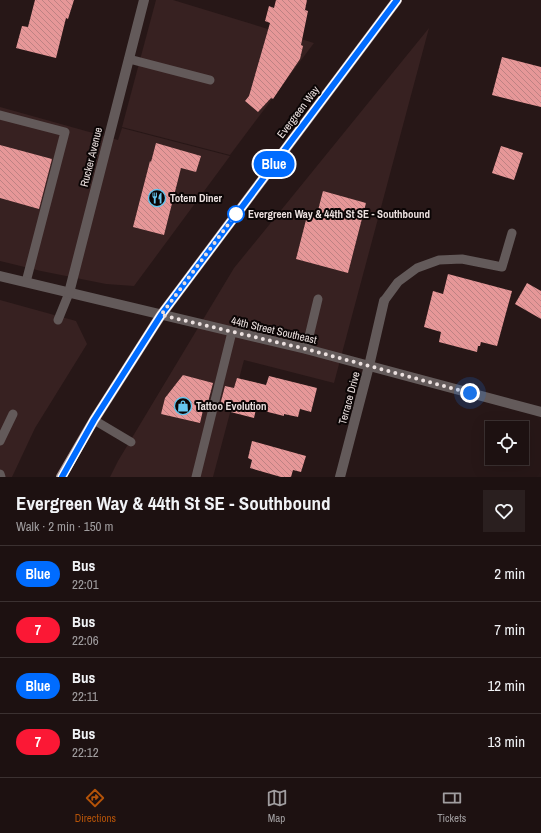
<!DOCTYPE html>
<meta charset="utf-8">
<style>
body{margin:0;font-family:"Archivo Narrow",sans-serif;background:#2a1f1f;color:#f1f3f6;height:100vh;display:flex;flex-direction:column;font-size:15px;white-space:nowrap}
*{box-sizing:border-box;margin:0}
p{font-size:13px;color:#a09d9f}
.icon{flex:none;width:22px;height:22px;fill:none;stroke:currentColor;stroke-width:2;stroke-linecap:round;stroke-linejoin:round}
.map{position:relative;height:477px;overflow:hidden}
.details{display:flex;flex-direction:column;background:#1d1111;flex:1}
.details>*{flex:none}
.badge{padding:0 8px;border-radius:13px;font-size:14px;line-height:26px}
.buttons{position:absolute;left:485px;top:421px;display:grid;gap:8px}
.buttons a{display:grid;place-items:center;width:44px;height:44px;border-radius:0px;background:#1d1111;box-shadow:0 4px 16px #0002,0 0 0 1px #3b3131;font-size:20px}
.you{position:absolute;width:20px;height:20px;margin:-10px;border:3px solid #fff;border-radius:50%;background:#1a73e8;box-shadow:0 0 0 6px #1a73e833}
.map>.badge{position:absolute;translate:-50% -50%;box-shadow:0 0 0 2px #fff}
.round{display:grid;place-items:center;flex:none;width:42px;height:42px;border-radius:0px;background:#2a1f1f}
.overview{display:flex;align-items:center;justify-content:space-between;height:68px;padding:0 16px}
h1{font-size:19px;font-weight:700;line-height:30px}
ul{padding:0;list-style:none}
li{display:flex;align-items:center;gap:12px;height:56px;padding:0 16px;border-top:1px solid #3b3131}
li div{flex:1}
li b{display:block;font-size:15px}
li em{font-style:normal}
li .badge{min-width:44px;font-weight:700;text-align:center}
.tab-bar{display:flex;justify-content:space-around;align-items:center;height:56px;border-top:1px solid #3b3131;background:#1d1111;font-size:11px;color:#a09d9f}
.tab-bar a{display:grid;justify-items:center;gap:2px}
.tab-bar .active{color:#b45309}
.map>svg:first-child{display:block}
.built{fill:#372121}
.building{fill:url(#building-back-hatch)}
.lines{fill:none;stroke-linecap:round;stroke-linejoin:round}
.service{stroke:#635a5a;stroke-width:9}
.minor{stroke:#635a5a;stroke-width:10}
.primary{stroke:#ab9999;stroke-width:10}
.line-casing{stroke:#fff;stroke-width:9}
.line{stroke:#006cff;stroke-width:6}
.walk{stroke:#ebe0df;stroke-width:4;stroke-dasharray:0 7.2}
.stop-dot{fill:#fff;stroke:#006cff;stroke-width:2}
.labels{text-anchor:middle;stroke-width:4;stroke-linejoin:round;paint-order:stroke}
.street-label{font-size:11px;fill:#ebe0df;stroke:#0b0505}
.poi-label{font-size:11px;font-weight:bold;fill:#ebe0df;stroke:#0b0505;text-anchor:start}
.stop-label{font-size:11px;font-weight:bold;fill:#ebe0df;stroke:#0b0505;text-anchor:start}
</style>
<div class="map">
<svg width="541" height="477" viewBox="0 0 541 477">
<defs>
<pattern id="building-back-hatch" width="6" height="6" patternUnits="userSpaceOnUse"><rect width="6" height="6" fill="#e69798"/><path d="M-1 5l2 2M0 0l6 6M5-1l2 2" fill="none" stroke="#be8283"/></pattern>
</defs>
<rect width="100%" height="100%" fill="#271717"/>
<g class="built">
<path d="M156,0H173L314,43L230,155L122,127Z"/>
<path d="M429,28L334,383L244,360L213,477H110L118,461L234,268Z"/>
<path d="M0,107L118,140L122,128L230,156L134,286L106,284L41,271L0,261Z"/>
<path d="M0,300L76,321L87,344L35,428L12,477H0Z"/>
</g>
<g class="building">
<path d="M35,0H74L68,19L66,18L56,58L16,48L22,26L28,27Z"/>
<path d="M276,0H307L305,10L308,11L301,45L303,46L300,59L273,99L271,98L258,112L245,101L249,96L270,23L265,21L269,6L274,8Z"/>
<path d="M502,57L541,67V107L492,95Z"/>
<path d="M156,143L201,156L196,172L181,168L164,235L133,227L150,161L151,162Z"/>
<path d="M0,145L52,159L39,209L0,198Z"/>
<path d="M501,146L523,153L514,180L492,173Z"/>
<path d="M323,191L366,203L348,273L296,259L307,216L316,218Z"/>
<path d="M448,274L512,291L497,346L481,342L480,346H478L477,352L439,342L441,332L424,327L433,291L443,294Z"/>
<path d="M527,283L541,291V319L515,304Z"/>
<path d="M183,375L213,383L207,406H204L200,423L161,414L165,398Z"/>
<path d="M269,376L317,388L311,412L300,409L298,417L284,414V416L256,409L254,418L219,409L225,386L234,388L237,378L266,385Z"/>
<path d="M252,441L306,456L301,472L293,470L291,477H281L250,468L252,460L248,458Z"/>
</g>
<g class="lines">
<g class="service">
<path d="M129,59L210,80"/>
<path d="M0,115L65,132L26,282"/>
<path d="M384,301L398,282L417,268L439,260L462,259L502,267L512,233"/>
<path d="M58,320L69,293"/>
<path d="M306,349L318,299"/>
<path d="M94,420L131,442"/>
<path d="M0,441L13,414"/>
<path d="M0,474L1,477"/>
<path d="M196,477L232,332"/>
</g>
<g class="minor">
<path d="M0,276L306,349L541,412"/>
<path d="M69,293L144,0"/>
<path d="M340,477L369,366L384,301"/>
</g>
<path class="primary" d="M61,477L94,420L161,315L397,0"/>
</g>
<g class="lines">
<g class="line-casing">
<path id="line" d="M62,477L94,420L161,315L397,0"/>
</g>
<use href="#line" class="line"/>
<path class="walk" d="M236,214L161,315L306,349L470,393"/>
</g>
<defs>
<g id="restaurant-ring" transform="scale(0.9)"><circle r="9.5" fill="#0b0505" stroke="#65c5ee" stroke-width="1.5"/><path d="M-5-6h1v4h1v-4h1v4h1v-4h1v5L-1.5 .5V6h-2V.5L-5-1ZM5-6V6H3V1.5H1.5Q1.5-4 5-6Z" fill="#65c5ee"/></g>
<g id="shop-ring" transform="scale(0.9)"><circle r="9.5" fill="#0b0505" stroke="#65c5ee" stroke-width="1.5"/><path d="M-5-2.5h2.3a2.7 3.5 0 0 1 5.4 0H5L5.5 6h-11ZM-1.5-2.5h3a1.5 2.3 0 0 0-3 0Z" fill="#65c5ee"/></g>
</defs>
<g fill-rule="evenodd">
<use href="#restaurant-ring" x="157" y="198"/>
<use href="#shop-ring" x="183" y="406"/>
</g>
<circle class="stop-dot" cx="236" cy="214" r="8"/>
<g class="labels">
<g class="street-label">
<text transform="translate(298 112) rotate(-53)" y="4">Evergreen Way</text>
<text transform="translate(91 157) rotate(-76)" y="4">Rucker Avenue</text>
<text transform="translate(274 330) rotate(13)" y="4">44th Street Southeast</text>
<text transform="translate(349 398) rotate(-75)" y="4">Terrace Drive</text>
</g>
<g class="poi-label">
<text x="170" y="202">Totem Diner</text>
<text x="196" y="410">Tattoo Evolution</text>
</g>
<g class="stop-label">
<text x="248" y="218">Evergreen Way &amp; 44th St SE - Southbound</text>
</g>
</g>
</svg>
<div class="buttons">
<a><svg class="icon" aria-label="locate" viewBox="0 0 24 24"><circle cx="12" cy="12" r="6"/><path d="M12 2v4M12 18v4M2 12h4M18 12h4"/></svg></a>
</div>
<div class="you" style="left:470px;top:393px"></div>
<b class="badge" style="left:274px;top:164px;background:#006cff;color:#fff">Blue</b>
</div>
<section class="details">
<div class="overview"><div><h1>Evergreen Way &amp; 44th St SE - Southbound</h1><p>Walk · 2 min · 150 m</p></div><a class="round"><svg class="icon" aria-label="heart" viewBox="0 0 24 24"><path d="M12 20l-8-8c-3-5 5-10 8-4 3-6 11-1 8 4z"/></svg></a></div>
<ul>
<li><span class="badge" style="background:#006cff;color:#fff">Blue</span><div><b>Bus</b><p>22:01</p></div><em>2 min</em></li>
<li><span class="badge" style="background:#fb1835;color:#fff">7</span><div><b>Bus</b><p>22:06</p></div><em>7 min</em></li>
<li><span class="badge" style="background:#006cff;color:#fff">Blue</span><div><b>Bus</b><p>22:11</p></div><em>12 min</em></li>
<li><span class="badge" style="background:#fb1835;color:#fff">7</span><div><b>Bus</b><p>22:12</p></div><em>13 min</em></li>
</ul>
</section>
<nav class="tab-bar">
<a class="active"><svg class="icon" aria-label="directions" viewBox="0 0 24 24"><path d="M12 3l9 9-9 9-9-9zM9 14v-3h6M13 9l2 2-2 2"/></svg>Directions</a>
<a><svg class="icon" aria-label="map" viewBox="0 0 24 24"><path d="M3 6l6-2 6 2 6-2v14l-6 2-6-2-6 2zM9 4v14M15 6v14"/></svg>Map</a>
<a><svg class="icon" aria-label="tickets" viewBox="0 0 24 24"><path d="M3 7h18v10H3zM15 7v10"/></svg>Tickets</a>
</nav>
